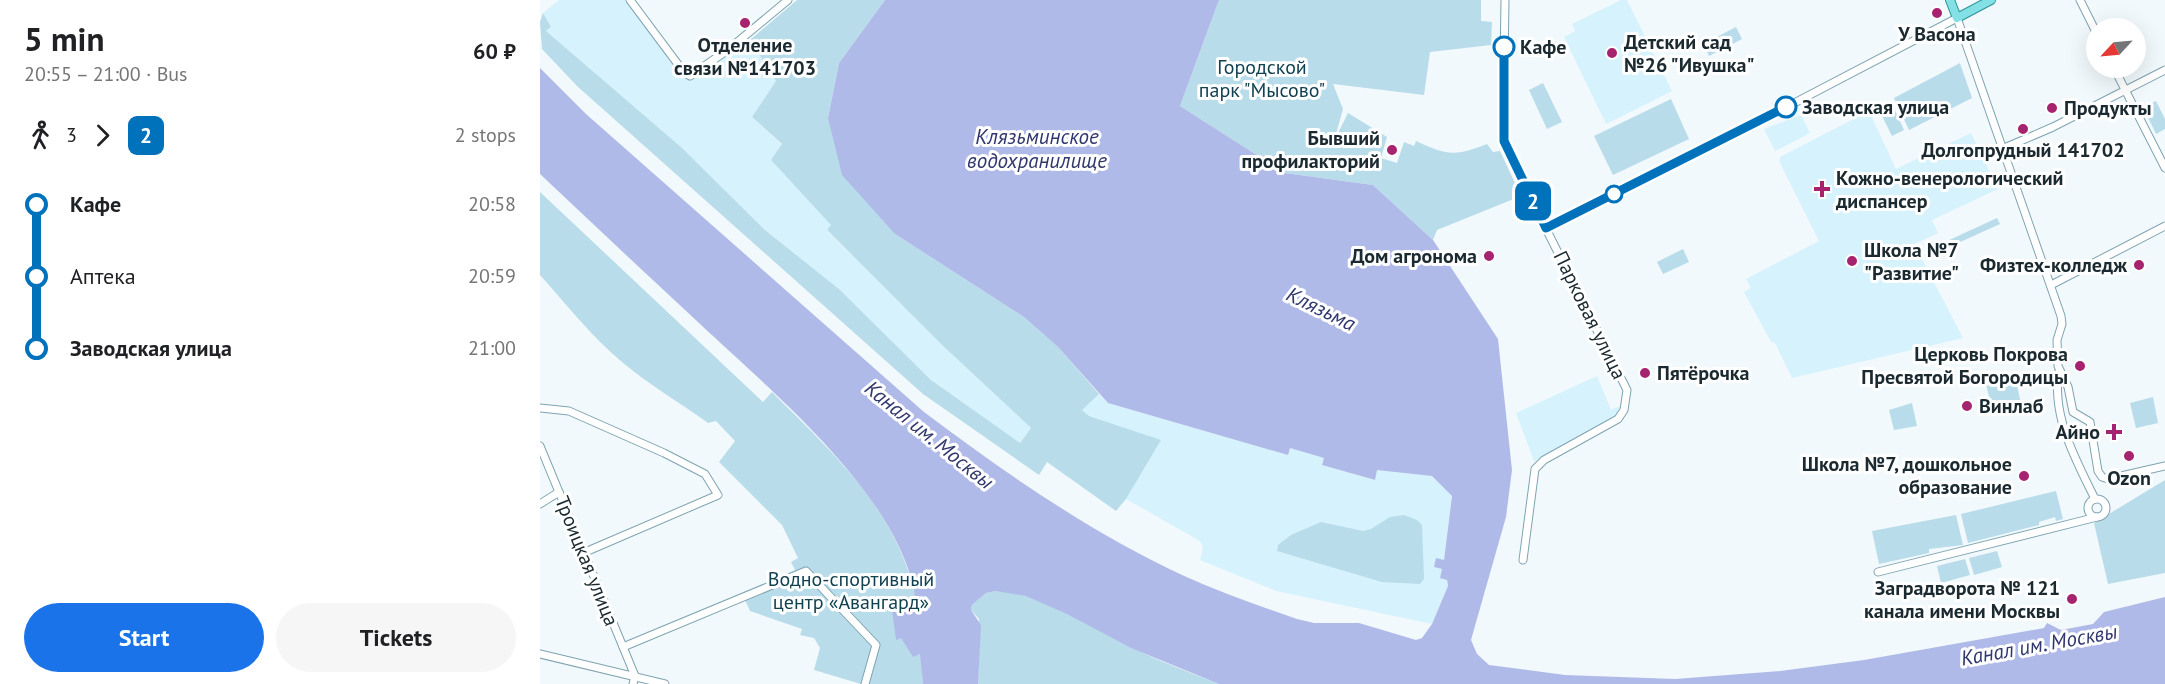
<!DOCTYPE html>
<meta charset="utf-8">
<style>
body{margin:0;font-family:"PT Sans",sans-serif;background:#f6f6f6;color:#202124;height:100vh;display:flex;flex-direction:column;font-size:22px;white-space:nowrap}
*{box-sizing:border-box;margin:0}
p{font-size:20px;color:#757577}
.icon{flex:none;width:33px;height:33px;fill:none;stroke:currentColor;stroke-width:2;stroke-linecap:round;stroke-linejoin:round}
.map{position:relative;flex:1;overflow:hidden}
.details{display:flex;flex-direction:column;background:#fff;width:540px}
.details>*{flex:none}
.badge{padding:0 12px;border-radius:9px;font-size:21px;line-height:39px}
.needle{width:39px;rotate:244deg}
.tools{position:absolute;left:1546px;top:18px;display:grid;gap:12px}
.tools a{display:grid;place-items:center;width:60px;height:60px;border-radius:50%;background:#fff;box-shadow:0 6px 24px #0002;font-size:30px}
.map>.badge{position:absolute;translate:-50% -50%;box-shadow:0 0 0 3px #fff}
.legs{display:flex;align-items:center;gap:9px;height:66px;padding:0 24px;font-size:20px}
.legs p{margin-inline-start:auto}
.summary{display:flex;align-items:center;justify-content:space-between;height:102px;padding:0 24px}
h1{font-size:33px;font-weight:700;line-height:45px}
.cta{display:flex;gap:12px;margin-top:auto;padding:12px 24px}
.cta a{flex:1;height:69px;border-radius:36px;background:#1a73e8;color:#fff;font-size:24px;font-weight:700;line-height:69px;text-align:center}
.cta a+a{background:#f6f6f6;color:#202124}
ul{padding:0 24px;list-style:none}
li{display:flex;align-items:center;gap:21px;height:72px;font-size:22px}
li i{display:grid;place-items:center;width:9px;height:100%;margin:0 8px;background:currentColor}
li i::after{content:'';width:15px;height:15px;margin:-8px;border:4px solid;border-radius:50%;background:#fff}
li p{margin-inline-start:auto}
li:first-child i{background:linear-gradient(#0000 50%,currentColor 0)}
li:last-child i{background:linear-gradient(currentColor 50%,#0000 0)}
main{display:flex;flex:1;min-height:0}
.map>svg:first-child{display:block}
.built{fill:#d6f2fd}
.green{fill:#b8dcea}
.water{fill:#b0bae8}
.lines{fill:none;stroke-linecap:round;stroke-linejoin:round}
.minor-casing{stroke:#7ea3b1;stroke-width:9}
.major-casing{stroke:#299399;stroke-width:10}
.minor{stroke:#fff;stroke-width:7}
.major{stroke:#83e0e4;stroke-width:8}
.line-1-casing{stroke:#fff;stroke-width:14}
.line-1{stroke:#0072bc;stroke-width:9}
.poi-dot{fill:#a6236f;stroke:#fff;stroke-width:2}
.stop-1-dot{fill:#fff;stroke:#0072bc;stroke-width:3}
.labels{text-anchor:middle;stroke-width:6;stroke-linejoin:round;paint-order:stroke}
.poi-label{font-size:20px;font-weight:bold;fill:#1b2a30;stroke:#fff;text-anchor:end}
.stop-label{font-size:20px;font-weight:bold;fill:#1b2a30;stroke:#fff;text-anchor:start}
.park-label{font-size:20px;fill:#104151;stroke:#fff}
.street-label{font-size:20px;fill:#1b2a30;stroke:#fff}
.water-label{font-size:21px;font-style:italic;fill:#30376f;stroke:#fff}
</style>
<main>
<section class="details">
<div class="summary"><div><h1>5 min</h1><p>20:55 – 21:00 · Bus</p></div><b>60 ₽</b></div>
<div class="legs"><svg class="icon" aria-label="walk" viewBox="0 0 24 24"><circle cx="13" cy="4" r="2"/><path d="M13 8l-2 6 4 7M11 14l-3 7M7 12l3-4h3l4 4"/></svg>3<svg class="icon" aria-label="forward" viewBox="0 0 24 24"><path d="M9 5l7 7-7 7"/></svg><b class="badge" style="background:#0072bc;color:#fff">2</b><p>2 stops</p></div>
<ul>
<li><i style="color:#0072bc"></i><b>Кафе</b><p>20:58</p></li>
<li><i style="color:#0072bc"></i><span>Аптека</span><p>20:59</p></li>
<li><i style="color:#0072bc"></i><b>Заводская улица</b><p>21:00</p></li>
</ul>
<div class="cta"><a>Start</a><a>Tickets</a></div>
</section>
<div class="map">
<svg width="1625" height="684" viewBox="0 0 1625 684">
<rect width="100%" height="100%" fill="#f2f9fc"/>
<g class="built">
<path d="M19,0H87L141,74L151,81L210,40L236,81L212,117L242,145L231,160L292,225L287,231L401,344L491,428L480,443L391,380L299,289L225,230L141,147L6,31L11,27L3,13Z"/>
<path d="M1081,0H1087L1132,91L1066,124L1024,37L1035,31L1032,24Z"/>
<path d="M1329,111L1356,169L1431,133L1458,189L1392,220L1398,233L1374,244L1423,338L1252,378L1235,343L1231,342L1204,292L1211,288L1206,279L1279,241L1239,161L1240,157Z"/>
<path d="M1261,115L1270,133L1235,151L1224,129Z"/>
<path d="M1057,376L1071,410L1080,406L1076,415L1068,422L994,461L976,413Z"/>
<path d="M559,394L568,403L748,455L750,448L784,458L782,465L834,480L836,469L892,476L912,495L904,560L894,566L902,569L908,586L892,624L736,591L660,560L663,548L660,541L586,499L620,440L549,416L541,410Z"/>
</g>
<g class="green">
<path d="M257,0H345L299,63L288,118L355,234L484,317L518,347L559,394L542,410L549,416L621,440L586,499L576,511L507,462L499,475L383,394L37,86L2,49L0,22L3,13L11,27L6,31L141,147L225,230L299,289L391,380L480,443L491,428L401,344L287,230L291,225L231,160L242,144L212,117L236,81L210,40Z"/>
<path d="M679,0H941V21L952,22L951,45L890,52L884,95L793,84L803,109L794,141L808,113L847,137L841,158L857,163L864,142L874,146L876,141C906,155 915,157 947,144L953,152L960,151L981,196L897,230L893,240L833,185L745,173L640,106Z"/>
<path d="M1196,27L1202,39L1169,56L1163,44Z"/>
<path d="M1420,63L1432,98L1369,130L1354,98Z"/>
<path d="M1003,83L1022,122L1007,129L989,90Z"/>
<path d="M1131,99L1149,139L1073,175L1054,136Z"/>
<path d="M1616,101L1625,119V129L1616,134L1603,107Z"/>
<path d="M1353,106L1364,130L1352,136L1340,112Z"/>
<path d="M0,192L223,402L232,392C292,452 360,513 376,601C380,628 381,657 383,684H321L274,670L280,648L274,638L260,635L262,629L210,611L202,593L255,570L251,562L258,558L242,525L179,462L195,441L176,421L168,423C139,402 109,385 82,362C52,337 26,304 0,275Z"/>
<path d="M1457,218L1460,224L1407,248L1405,242Z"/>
<path d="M1143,249L1149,262L1123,274L1117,262Z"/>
<path d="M1473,377L1476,380L1481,404L1453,411L1446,385Z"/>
<path d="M1613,397L1618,423L1596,428L1590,403Z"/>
<path d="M1372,403L1377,426L1354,430L1349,410Z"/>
<path d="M1625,480V573L1568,584L1554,523Z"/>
<path d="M1516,491L1523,519L1516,521L1515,517L1499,522V525L1428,543L1421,514Z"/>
<path d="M864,515L877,520L882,525L884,579L880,584L842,582L737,551L738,545L751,535L781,522L823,531L831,529L850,517Z"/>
<path d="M1416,515L1423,545L1389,549V553L1339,564L1332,531Z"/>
<path d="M1457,551L1462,567L1434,575L1429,558Z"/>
<path d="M1425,559L1430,575L1401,583L1397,566Z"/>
<path d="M456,591C502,590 549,627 590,647C619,661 649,672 679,684H438L439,619L431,610L432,605L446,593Z"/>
</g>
<path class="water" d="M345,0H679L640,106L745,173L833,185L893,240L958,339L972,470L966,517L931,640L937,654L949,665L1025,675L1135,679L1240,671L1324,660L1504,628L1507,623L1521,630L1553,624L1564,612L1625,597V684H679L591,648L527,614L486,596L456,591L446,593L432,605L431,610L441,625L438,684H383L380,654L373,657L361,638L356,640L352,610L355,607L376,606C368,502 231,391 159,323C106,274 53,224 0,174V68L46,114L384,412C465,473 550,532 642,575C680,592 719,606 757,619L774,623H819L876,640L882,638L892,624L908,586L907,580L900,578L902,569L894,567L896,558L904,560L912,496L892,476L837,470L835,480L782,465L784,458L750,448L748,455L568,403L518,347L484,317L355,234L302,175L288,118L299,63Z"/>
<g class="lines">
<g class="minor-casing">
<g id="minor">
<path d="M90,0L143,71L150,76L189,49L248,0"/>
<path d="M965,0L963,133L966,149L1087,390L1084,410L1078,419L1004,460L995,469L983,560"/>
<path d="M1540,0L1557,34"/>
<path d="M1574,68L1625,168"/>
<path d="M1462,149L1513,127L1625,70"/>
<path d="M1006,228L1218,122L1417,18L1521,316L1522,324L1517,340L1518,366L1528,387L1533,412L1550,422L1558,471L1562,477L1568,479L1625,466"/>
<path d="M1511,285L1625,226"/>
<path d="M1519,371C1511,416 1536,460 1555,499"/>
<path d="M0,408L29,411L124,453L165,474L178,495L43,553"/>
<path d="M0,446L95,676L93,684"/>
<circle cx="1557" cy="508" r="9"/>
<path d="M0,504L19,492"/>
<path d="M1338,572L1557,517"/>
<path d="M83,647L266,571L336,645L325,684"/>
<path d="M0,654L125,684"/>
</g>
</g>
<g class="major-casing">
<path id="major" d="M1410,0L1417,18L1451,0"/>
</g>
<use href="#minor" class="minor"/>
<use href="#major" class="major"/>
</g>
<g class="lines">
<g class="line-1-casing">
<path id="line-1" d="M964,47V141L1006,228L1246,107"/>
</g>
<use href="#line-1" class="line-1"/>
</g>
<g class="poi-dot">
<circle cx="1397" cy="13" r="6"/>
<circle cx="205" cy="23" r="6"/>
<circle cx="1072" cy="53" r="6"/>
<circle cx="1512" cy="108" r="6"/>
<circle cx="1483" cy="129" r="6"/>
<circle cx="852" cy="150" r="6"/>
<path d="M1279 180h6v6h6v6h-6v6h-6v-6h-6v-6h6z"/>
<circle cx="949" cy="256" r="6"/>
<circle cx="1312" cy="261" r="6"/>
<circle cx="1599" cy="265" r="6"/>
<circle cx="1540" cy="366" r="6"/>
<circle cx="1105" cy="373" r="6"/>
<circle cx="1427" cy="406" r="6"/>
<path d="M1571 423h6v6h6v6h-6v6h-6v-6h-6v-6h6z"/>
<circle cx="1589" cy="456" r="6"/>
<circle cx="1484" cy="476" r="6"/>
<circle cx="1532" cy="599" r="6"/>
</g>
<g class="stop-1-dot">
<circle cx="964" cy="47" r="10"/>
<circle cx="1246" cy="107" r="10"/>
<circle cx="1074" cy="194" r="8"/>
</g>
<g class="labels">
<g class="poi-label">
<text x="1397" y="41" text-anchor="middle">У Васона</text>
<text x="1084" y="49" text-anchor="start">Детский сад<tspan x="1084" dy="23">№26 "Ивушка"</tspan></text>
<text x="205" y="52" text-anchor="middle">Отделение<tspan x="205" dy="23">связи №141703</tspan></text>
<text x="1524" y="115" text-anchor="start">Продукты</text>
<text x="840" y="145">Бывший<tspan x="840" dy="23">профилакторий</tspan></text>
<text x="1483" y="157" text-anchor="middle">Долгопрудный 141702</text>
<text x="1296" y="185" text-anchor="start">Кожно-венерологический<tspan x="1296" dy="23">диспансер</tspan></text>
<text x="1324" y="257" text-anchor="start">Школа №7<tspan x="1324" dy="23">"Развитие"</tspan></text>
<text x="937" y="263">Дом агронома</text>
<text x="1587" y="272">Физтех-колледж</text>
<text x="1528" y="361">Церковь Покрова<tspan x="1528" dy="23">Пресвятой Богородицы</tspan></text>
<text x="1117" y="380" text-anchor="start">Пятёрочка</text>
<text x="1439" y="413" text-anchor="start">Винлаб</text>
<text x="1560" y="439">Айно</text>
<text x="1472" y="471">Школа №7, дошкольное<tspan x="1472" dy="23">образование</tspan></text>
<text x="1589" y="485" text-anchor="middle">Ozon</text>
<text x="1520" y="595">Заградворота № 121<tspan x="1520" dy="23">канала имени Москвы</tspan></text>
</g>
<g class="stop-label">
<text x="980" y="54">Кафе</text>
<text x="1262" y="114">Заводская улица</text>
</g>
<g class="park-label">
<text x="722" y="74">Городской<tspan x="722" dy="23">парк "Мысово"</tspan></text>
<text x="311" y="586">Водно-спортивный<tspan x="311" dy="23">центр «Авангард»</tspan></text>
</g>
<g class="street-label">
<text transform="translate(1050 315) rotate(64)" y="7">Парковая улица</text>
<text transform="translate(47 561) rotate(68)" y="7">Троицкая улица</text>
</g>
<g class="water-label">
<text x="497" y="144">Клязьминское<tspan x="497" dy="24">водохранилище</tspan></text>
<text transform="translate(781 309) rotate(26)" y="7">Клязьма</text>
<text transform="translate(389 435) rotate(39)" y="7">Канал им. Москвы</text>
<text transform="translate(1499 645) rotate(-10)" y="7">Канал им. Москвы</text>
</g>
</g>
</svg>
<div class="tools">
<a><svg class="needle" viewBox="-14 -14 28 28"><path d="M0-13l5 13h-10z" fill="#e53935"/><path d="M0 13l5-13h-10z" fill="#757577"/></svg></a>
</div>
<b class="badge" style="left:993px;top:201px;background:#0072bc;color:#fff">2</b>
</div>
</main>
